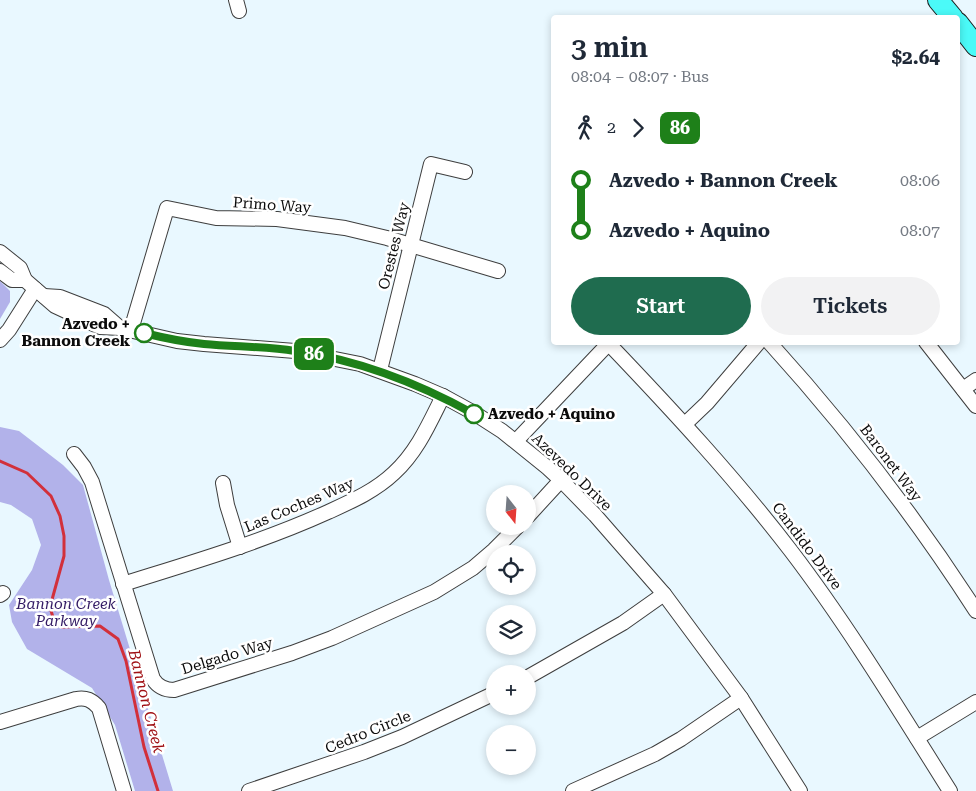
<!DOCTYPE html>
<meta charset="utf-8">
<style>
body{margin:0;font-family:"Roboto Serif",serif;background:#f2f2f3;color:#1f2937;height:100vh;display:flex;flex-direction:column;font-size:19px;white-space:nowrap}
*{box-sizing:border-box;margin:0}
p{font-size:16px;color:#747a83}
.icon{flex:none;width:28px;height:28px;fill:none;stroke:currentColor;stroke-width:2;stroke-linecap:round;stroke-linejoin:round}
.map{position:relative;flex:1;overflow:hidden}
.panel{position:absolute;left:551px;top:15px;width:409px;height:330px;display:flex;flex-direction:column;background:#fff;border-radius:5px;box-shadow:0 2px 8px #0003}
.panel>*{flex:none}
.badge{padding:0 10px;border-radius:8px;font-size:18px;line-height:32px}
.needle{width:32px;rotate:163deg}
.buttons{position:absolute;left:486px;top:485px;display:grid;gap:10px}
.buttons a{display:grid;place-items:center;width:50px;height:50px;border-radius:50%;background:#fff;box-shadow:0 2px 8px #0003;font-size:25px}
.map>.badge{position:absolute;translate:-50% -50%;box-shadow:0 0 0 2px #fff}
.legs{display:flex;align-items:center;gap:8px;height:55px;padding:0 20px;font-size:16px}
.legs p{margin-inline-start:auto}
.overview{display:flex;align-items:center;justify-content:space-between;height:85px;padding:0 20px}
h1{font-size:28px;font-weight:600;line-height:38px}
.action{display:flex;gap:10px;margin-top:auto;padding:10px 20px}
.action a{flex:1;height:58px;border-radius:30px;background:#1f6c4f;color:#fff;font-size:20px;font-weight:600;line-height:58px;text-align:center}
.action a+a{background:#f2f2f3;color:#1f2937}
ul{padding:0 20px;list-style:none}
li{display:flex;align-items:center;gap:18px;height:50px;font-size:19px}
li i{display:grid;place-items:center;width:8px;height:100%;margin:0 6px;background:currentColor}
li i::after{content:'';width:12px;height:12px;margin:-6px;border:4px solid;border-radius:50%;background:#fff}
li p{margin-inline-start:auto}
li:first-child i{background:linear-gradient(#0000 50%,currentColor 0)}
li:last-child i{background:linear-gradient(currentColor 50%,#0000 0)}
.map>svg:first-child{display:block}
.green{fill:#b2b2ea}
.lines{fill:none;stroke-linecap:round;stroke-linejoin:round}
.stream{stroke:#d2303b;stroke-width:3}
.minor-casing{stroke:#3e3e3e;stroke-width:16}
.highway-casing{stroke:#1c1c1c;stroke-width:22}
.minor{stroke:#fff;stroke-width:14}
.highway{stroke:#4bfaf8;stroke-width:20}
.line-1-casing{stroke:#fff;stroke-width:11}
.line-1{stroke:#1e8019;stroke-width:8}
.stop-1-dot{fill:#fff;stroke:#1e8019;stroke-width:2.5}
.labels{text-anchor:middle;stroke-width:5;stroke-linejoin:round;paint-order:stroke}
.street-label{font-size:15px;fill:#0b0b0b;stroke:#fff}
.stop-label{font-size:15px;font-weight:bold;fill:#0b0b0b;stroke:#fff;text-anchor:end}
.park-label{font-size:15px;font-style:italic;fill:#321a64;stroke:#fff}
.water-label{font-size:16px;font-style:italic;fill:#a01115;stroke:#fff}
</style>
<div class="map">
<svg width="976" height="791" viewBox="0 0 976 791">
<rect width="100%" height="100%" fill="#e9f8ff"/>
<g class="green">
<path d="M0,281L10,291V302L0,319Z"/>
<path d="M0,427L19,431L63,465L83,485L109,580L173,791H135L115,725L92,688L27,649L12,622L9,605L32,570L41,545L32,519L11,505L0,502Z"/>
</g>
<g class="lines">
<path class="stream" d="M0,461L27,473L51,496L60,516L64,536V556L50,607L54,621L62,627L100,626L118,639L126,661L144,747L158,791"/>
<g class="minor-casing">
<g id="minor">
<path d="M236,0L239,11"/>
<path d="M0,252L20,268L25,280L55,306L100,327L120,328L177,341L204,344L295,351L360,364L415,384L443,396L474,413L502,431L548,468L561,480L595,515L664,594L741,698L800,791"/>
<path d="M0,271L12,280H25"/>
<path d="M44,296L60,297L104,314L120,328"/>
<path d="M131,330L167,208L216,218L277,219L345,228L387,238L498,271"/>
<path d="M0,340L9,330L35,289"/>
<path d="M769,342C845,426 915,516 976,611"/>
<path d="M926,342L976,406"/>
<path d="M609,344C673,411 735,478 791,551C849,627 899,710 950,791"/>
<path d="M380,370L431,164L465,172"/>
<path d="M963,389L976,380"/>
<path d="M685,424L707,403L759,342"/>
<path d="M516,441L610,342"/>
<path d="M74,454L84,467L92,482L153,679C158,687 165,690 174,690L292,653L332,638L434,592L473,568L494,550L518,526"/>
<path d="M223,483L227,505L240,547"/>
<path d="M528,516L561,480"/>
<path d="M123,584C193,562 262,542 328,512C352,501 375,491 394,473C417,452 429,424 443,396"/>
<path d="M0,595L3,593"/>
<path d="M528,677L623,623L664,594"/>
<path d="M0,722L76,699C86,697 92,700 99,708L124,791"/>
<path d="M917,738L976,702"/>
<path d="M249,791L364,752L402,737L495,693"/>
<path d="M573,791L655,754L681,739L741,698"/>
</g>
</g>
<g class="highway-casing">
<g id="highway">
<path d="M938,0L953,18"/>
<path d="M958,23L976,46"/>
</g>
</g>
<use href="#minor" class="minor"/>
<use href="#highway" class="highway"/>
</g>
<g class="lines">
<g class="line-1-casing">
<path id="line-1" d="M144,333C164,338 184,342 204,344C234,347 265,346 295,351C359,360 418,383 474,414"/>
</g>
<use href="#line-1" class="line-1"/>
</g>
<g class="stop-1-dot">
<circle cx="144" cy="333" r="9"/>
<circle cx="474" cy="414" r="9"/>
</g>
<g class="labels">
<g class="street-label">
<text transform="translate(272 205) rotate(4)" y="5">Primo Way</text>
<text transform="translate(394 246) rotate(-76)" y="5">Orestes Way</text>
<text transform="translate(891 463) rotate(53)" y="5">Baronet Way</text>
<text transform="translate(572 472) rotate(44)" y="5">Azevedo Drive</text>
<text transform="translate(299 505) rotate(-23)" y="5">Las Coches Way</text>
<text transform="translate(807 546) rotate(53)" y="5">Candido Drive</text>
<text transform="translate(227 656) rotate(-17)" y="5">Delgado Way</text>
<text transform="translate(368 732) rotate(-22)" y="5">Cedro Circle</text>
</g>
<g class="stop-label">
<text x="130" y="329">Azvedo +<tspan x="130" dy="17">Bannon Creek</tspan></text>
<text x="488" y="419" text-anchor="start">Azvedo + Aquino</text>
</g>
<g class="park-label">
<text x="66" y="609">Bannon Creek<tspan x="66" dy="17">Parkway</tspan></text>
</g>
<g class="water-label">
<text transform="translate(147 701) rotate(76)" y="6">Bannon Creek</text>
</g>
</g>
</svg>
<div class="buttons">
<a><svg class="needle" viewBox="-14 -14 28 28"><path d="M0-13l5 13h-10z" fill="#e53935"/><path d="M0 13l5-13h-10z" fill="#747a83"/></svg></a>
<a><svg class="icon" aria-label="locate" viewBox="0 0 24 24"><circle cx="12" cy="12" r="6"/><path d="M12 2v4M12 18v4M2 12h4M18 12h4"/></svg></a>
<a><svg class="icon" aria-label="layers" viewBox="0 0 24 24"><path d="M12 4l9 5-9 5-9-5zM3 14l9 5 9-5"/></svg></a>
<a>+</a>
<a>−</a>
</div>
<b class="badge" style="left:314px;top:354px;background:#1e8019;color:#fff">86</b>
<section class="panel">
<div class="overview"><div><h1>3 min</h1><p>08:04 – 08:07 · Bus</p></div><b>$2.64</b></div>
<div class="legs"><svg class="icon" aria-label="walk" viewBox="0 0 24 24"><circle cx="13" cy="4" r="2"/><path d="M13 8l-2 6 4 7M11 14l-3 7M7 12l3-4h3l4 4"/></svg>2<svg class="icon" aria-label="forward" viewBox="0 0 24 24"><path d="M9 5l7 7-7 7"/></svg><b class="badge" style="background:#1e8019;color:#fff">86</b></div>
<ul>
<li><i style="color:#1e8019"></i><b>Azvedo + Bannon Creek</b><p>08:06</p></li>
<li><i style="color:#1e8019"></i><b>Azvedo + Aquino</b><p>08:07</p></li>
</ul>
<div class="action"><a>Start</a><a>Tickets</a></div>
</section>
</div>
